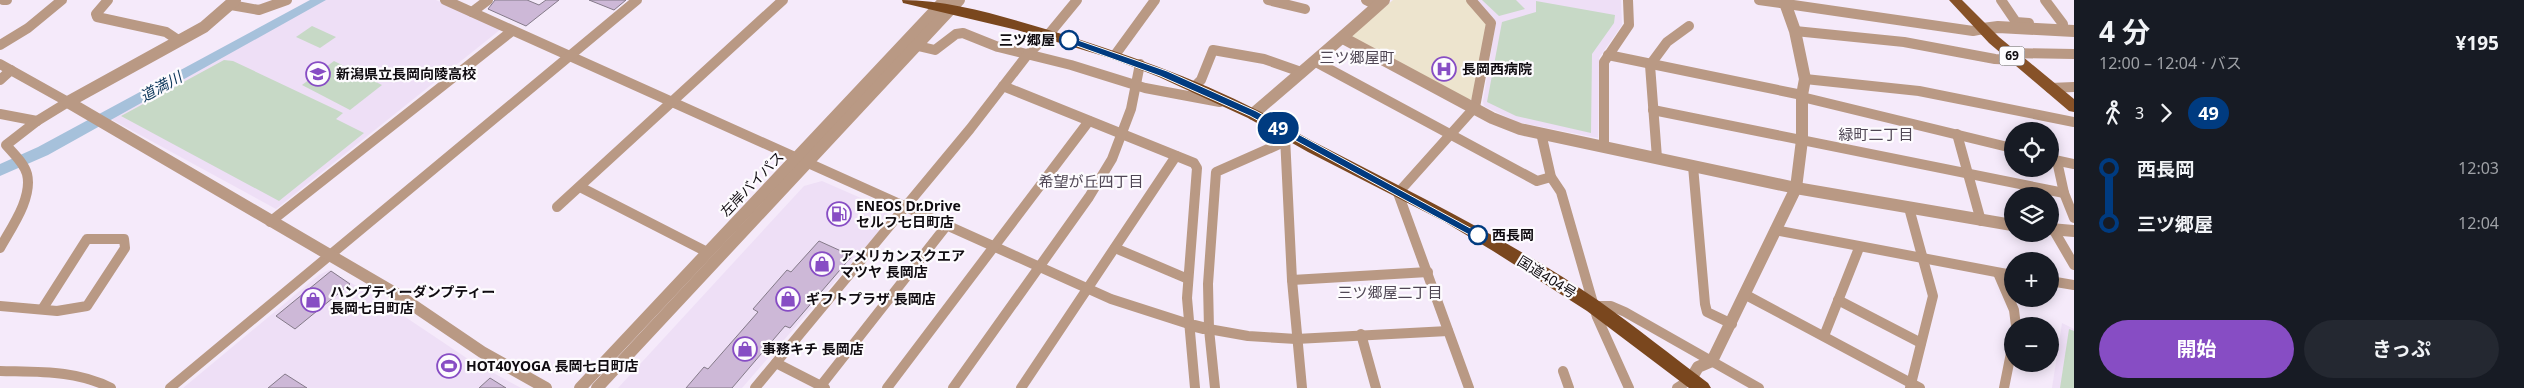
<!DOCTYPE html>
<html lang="ja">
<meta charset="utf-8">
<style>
body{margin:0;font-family:"Noto Sans","Noto Sans JP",sans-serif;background:#242831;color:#f1f3f6;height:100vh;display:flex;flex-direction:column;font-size:19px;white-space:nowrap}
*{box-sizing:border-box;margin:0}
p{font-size:16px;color:#9ea1a6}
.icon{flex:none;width:28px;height:28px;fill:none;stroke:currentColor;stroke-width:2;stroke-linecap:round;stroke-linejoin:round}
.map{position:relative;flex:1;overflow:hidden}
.details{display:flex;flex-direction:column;background:#171b24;width:450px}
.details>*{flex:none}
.badge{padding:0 10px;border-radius:16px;font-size:18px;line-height:32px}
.tools{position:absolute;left:2004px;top:122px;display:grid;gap:10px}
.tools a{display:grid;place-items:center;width:55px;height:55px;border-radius:50%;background:#171b24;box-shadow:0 2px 12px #0003;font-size:25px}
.map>.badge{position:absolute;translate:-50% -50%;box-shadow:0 0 0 2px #fff}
.legs{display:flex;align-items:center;gap:8px;height:55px;padding:0 25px;font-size:16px}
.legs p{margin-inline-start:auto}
.summary{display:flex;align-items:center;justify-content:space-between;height:85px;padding:0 25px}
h1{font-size:28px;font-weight:700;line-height:38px}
.cta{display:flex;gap:10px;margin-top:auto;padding:10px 25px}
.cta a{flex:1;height:58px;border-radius:30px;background:#874dc4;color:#fff;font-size:20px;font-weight:700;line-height:58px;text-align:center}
.cta a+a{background:#242831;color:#f1f3f6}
ul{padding:0 25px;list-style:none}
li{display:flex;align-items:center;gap:18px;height:55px;font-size:19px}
li i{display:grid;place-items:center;width:8px;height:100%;margin:0 6px;background:currentColor}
li i::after{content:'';width:12px;height:12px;margin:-6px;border:4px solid;border-radius:50%;background:#171b24}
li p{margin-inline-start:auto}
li:first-child i{background:linear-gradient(#0000 50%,currentColor 0)}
li:last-child i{background:linear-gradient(currentColor 50%,#0000 0)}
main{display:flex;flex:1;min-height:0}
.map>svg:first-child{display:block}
.built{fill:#eedff6}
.medical{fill:#ede4ce}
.green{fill:#c7d9c6}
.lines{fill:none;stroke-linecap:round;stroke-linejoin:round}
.river{fill:#a6c1db;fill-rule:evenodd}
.building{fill:#cdb8d7;stroke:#847a89}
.minor{stroke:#b99984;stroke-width:10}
.tertiary{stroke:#b99984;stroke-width:12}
.primary{fill:#875228;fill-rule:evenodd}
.trunk{fill:#7a471e;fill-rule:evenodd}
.line-1{fill:#003b80;stroke:#fff}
.stop-1-dot{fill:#fff;stroke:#003b80;stroke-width:2.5}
.labels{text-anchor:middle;stroke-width:4.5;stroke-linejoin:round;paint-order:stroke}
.shield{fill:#fdfbfe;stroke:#575458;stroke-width:1}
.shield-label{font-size:12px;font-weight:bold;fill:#100c11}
.stop-label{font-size:14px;font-weight:bold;fill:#100c11;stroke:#fdfbfe;text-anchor:end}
.poi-label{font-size:14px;font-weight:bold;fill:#100c11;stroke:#fdfbfe;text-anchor:start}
.street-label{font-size:14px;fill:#100c11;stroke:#fdfbfe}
.neighbourhood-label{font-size:15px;fill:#4f4654;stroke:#fdfbfe}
.water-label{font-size:15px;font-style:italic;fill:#0d375a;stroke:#fdfbfe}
</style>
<main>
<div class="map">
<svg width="2074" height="388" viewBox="0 0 2074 388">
<rect width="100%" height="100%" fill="#f5eafa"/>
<g class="built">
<path d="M324,0H436L501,29L276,209L109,118Z"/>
<path d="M1475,0H1621L1622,25L1599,58L1598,138L1517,122L1484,106L1483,101L1496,21Z"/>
<path d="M822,181L886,209L888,221L742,388H618L804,186Z"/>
<path d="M329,270L377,298L468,359L521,388H183L319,275Z"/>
<path d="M2062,323L2074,329V388H2052Z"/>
</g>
<path class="medical" d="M1393,0H1467L1488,25L1473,99L1467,100L1353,39L1352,35Z"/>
<g class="green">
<path d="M1482,0H1516L1525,9L1499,16Z"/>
<path d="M1536,1L1615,15L1614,23L1592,54L1591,133L1516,116L1487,102L1502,22L1536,12Z"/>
<path d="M312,26L336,37L320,48L296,37Z"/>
<path d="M224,60L233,61L343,113L336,119L364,133L279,201L121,116Z"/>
<path d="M334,61L382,85L350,110L302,85Z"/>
<path d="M2069,329L2074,331V388H2060Z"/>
</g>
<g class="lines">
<path class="river" d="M310,0H326L48,155L0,176V164L38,147Z"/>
</g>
<g class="building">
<path d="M495,0H527L539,5L546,0H559L526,26L488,9Z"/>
<path d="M589,0H626L614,10Z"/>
<path d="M819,241L852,256L790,328L785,326L732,388H686L704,367L708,369L758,312L753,309L787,270L791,272Z"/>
<path d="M331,271L350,284L295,329L276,316Z"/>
<path d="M285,374L307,388H268Z"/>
<path d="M490,378L506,388H479Z"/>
</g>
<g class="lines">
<g class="minor">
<path d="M3,0H7"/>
<path d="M108,0L96,14L97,17L166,32L178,40"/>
<path d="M445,0L1111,299L1195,326"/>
<path d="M1268,0L1305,9"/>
<path d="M1366,0L1378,6"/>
<path d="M1759,0L1973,31L1983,29"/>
<path d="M2001,0L2016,22L2029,23"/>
<path d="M2045,0L2063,24"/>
<path d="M231,5L259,10L287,0"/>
<path d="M472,12L488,0"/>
<path d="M1795,31L1904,42L1995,59L2016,60"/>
<path d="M0,45L28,28L62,0"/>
<path d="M918,46L935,50L956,34L963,33L998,47L1071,65L1145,88L1220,102"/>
<path d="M2009,53L2074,54"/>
<path d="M1115,55L1155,0"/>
<path d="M1608,55L1802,95"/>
<path d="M1316,62L1537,181L1551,177"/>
<path d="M0,64L68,102"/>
<path d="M1805,79L1919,91L2074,122"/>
<path d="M0,80L11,70"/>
<path d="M1003,86L1194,163L1197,168L1187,298L1195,388"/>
<path d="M1194,87L1201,80L1213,50L1264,59L1301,72"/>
<path d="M2050,88L2074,87"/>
<path d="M1802,97L2012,148"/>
<path d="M1653,110L2064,193"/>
<path d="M0,114L37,121"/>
<path d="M1541,133L1551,177L1561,192L1597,317L1629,388"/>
<path d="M1957,134L1981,221"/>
<path d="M1285,137L1292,280L1302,388"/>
<path d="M1604,146V62L1629,25L1628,0"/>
<path d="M1657,158L1650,65L1667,42L1689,26"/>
<path d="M2050,159L2074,164"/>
<path d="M2057,161L2064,193L2074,218"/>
<path d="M1693,166L1705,304L1707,312L1732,324"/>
<path d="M580,187L707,252"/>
<path d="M557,207L783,0"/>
<path d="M1909,208L1933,296L1910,388"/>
<path d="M270,222L512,31"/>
<path d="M2053,229L2074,265"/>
<path d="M1775,230L2012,275"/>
<path d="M0,248C11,228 33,198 27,174C24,163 13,153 6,145L37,121L68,102"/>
<path d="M1115,248L1188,279"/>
<path d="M1998,273L2014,310L2016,326"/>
<path d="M1292,280L1428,272"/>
<path d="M2050,281L2074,285"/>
<path d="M1746,295L1920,388"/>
<path d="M1838,300L1921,343"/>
<path d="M0,306L57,311L87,306L125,248L124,239H87L43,308"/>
<path d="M1594,306H1611L1625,312L1759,388"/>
<path d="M1203,328L1248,336L1296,339L1448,331"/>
<path d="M1361,334L1376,388"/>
<path d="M1824,336L1859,248"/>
<path d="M776,363L825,388"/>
<path d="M0,371C39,372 76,370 111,388"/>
<path d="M1563,371L1569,388"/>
<path d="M170,388L637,0"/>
<path d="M755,388L970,129L1028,54L1049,34L1077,0"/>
<path d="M819,388L947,225"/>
<path d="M887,388L1089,121"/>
<path d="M953,388L1089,197L1112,159L1131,109L1140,64"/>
<path d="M1021,388L1176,156"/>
<path d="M1215,388L1209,329L1208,284L1216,172L1284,142"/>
<path d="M1469,388L1398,193L1475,107L1491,23L1471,0"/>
<path d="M1677,388L1691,379"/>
<path d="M2004,388L2012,348"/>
</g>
<g class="tertiary">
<path d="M235,0L204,27L68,102L398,295L482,352L546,388"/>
<path d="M1983,29L1998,27L2074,31"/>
<path d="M1343,38L1492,118L1520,129L1796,188L2012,225"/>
<path d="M1253,114C1297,76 1341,39 1384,0"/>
<path d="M2050,229L2074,231"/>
<path d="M1195,326L1203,328"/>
<path d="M1691,379L1698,367L1712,361L1796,188L1802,140V95L1805,79L1795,31L1784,0"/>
<path d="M580,388L945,0"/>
<path d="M597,388L959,0"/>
</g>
<path class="primary" d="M1949,0H1962L1999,37L2074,99V112L2069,111L1989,43Z"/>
<path class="trunk" d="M902,0C952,0 1004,17 1052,31C1123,53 1193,77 1259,111C1282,123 1303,137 1326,148C1419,196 1513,242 1599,301C1636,327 1672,356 1708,383L1711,388H1689L1587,311L1493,251L1443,221L1308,152L1248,118L1159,77L1110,58L1017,30L903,3Z"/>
</g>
<path class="line-1" d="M1066,38H1072L1167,71L1256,111L1483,235L1478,239L1475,238L1250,116L1160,76L1066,42Z"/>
<defs>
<g id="hospital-ring" transform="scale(1.25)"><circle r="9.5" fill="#fdfbfe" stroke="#874dc4" stroke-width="1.5"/><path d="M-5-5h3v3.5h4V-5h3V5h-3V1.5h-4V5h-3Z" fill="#874dc4"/></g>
<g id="school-ring" transform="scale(1.25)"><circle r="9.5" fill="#fdfbfe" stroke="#874dc4" stroke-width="1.5"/><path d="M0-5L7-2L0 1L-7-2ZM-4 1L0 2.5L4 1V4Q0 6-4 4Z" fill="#874dc4"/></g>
<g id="fuel-ring" transform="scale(1.25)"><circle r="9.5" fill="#fdfbfe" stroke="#874dc4" stroke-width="1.5"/><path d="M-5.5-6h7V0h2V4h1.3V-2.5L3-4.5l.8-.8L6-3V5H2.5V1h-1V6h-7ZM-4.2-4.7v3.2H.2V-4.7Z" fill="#874dc4"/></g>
<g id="shop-ring" transform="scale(1.25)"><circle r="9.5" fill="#fdfbfe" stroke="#874dc4" stroke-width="1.5"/><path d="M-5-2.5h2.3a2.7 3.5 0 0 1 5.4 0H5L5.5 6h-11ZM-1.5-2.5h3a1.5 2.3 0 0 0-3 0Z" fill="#874dc4"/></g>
<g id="stadium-ring" transform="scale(1.25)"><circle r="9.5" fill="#fdfbfe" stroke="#874dc4" stroke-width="1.5"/><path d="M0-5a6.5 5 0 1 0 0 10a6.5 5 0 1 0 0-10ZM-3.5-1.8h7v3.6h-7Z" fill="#874dc4"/></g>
</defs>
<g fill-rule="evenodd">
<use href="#hospital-ring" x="1444" y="69"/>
<use href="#school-ring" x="318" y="74"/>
<use href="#fuel-ring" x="839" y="214"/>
<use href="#shop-ring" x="822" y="264"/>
<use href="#shop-ring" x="788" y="299"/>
<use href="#shop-ring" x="313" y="300"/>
<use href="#shop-ring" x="745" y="349"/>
<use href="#stadium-ring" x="449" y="366"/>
</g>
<g class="stop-1-dot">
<circle cx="1069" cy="40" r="9"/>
<circle cx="1478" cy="235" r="9"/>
</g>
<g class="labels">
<rect class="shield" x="1999.5" y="46.5" width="25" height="19" rx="4"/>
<g class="shield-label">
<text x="2012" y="60">69</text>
</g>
<g class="stop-label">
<text x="1055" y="45">三ツ郷屋</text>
<text x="1492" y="240" text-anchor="start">西長岡</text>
</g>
<g class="poi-label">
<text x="1462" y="74">長岡西病院</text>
<text x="336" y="79">新潟県立長岡向陵高校</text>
<text x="856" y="211">ENEOS Dr.Drive<tspan x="856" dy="16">セルフ七日町店</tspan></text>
<text x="840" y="261">アメリカンスクエア<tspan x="840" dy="16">マツヤ 長岡店</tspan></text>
<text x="330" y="297">ハンプティーダンプティー<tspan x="330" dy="16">長岡七日町店</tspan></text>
<text x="806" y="304">ギフトプラザ 長岡店</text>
<text x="762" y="354">事務キチ 長岡店</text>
<text x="466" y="371">HOT40YOGA 長岡七日町店</text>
</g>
<g class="street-label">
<text transform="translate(752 184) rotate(-46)" y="5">左岸バイパス</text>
<text transform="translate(1547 277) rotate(32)" y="5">国道404号</text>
</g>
<g class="neighbourhood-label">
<text x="1357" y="63">三ツ郷屋町</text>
<text x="1876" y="140">緑町二丁目</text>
<text x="1091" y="187">希望が丘四丁目</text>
<text x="1390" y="298">三ツ郷屋二丁目</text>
</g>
<g class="water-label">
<text transform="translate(161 87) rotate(-29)" y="5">道満川</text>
</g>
</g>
</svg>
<div class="tools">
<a><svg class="icon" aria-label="locate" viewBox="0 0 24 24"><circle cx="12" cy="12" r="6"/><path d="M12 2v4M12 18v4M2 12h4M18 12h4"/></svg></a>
<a><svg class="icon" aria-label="layers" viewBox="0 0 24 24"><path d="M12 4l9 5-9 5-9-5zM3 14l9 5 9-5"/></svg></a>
<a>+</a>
<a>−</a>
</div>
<b class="badge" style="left:1278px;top:128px;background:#003b80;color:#fff">49</b>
</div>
<section class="details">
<div class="summary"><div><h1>4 分</h1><p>12:00 – 12:04 · バス</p></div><b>¥195</b></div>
<div class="legs"><svg class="icon" aria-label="walk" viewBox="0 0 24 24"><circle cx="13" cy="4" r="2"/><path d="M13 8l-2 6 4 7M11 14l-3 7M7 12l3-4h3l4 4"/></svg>3<svg class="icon" aria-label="forward" viewBox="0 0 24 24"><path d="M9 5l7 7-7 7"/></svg><b class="badge" style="background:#003b80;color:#fff">49</b></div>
<ul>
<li><i style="color:#003b80"></i><b>西長岡</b><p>12:03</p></li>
<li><i style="color:#003b80"></i><b>三ツ郷屋</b><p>12:04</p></li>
</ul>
<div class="cta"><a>開始</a><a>きっぷ</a></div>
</section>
</main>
